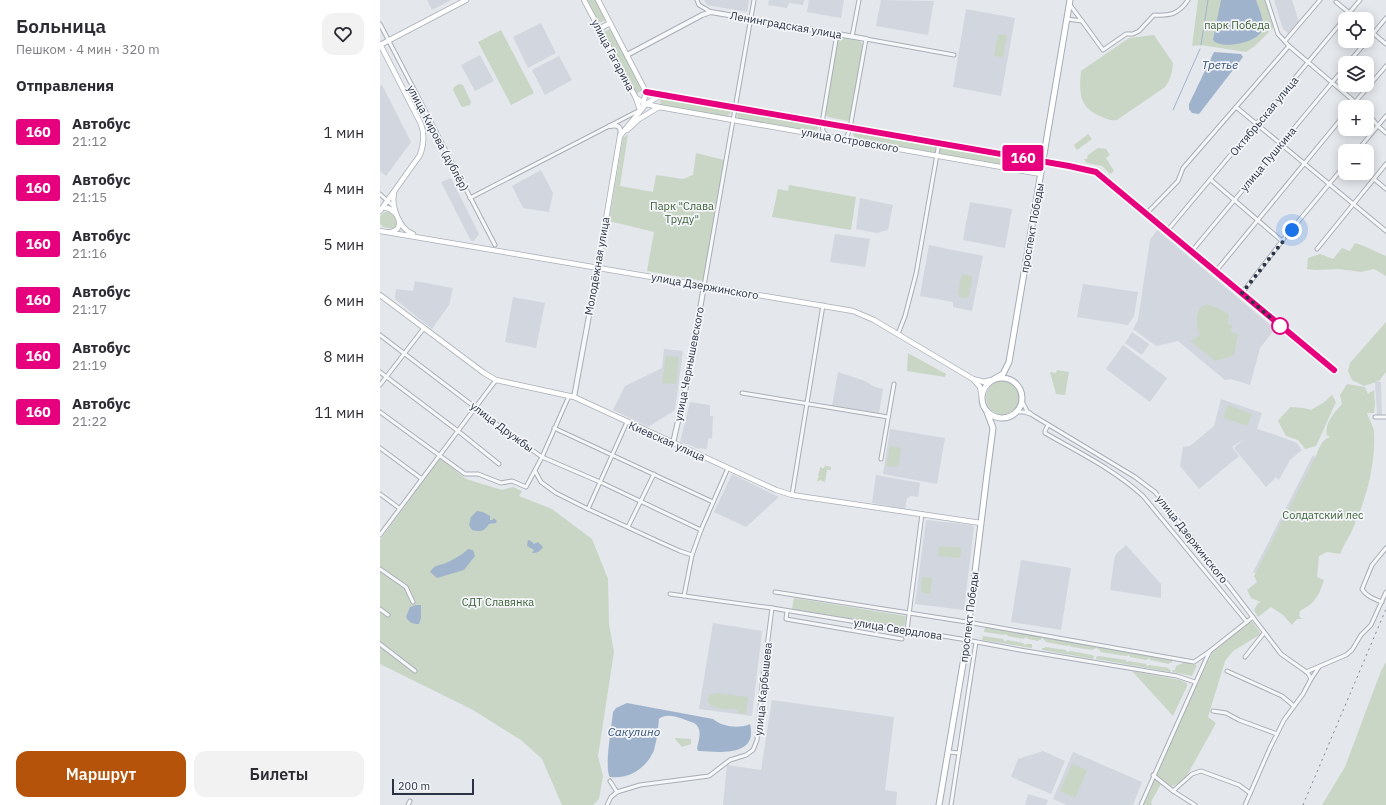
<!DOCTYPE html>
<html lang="ru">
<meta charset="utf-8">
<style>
body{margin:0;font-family:"IBM Plex Sans",sans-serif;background:#f2f2f3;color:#2b2b33;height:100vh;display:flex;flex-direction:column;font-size:15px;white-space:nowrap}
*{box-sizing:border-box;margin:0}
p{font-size:13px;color:#7c7c81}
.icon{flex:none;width:22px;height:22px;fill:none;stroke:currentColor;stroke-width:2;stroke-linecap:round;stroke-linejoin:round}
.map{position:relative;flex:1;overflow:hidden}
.drawer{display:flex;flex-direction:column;background:#fff;width:380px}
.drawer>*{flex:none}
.badge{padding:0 8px;border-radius:3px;font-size:14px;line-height:26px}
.controls{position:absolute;left:958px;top:12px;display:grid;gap:8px}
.controls a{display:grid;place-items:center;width:36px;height:36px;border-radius:8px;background:#fff;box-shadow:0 2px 10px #0003;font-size:20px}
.scale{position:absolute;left:12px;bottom:10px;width:82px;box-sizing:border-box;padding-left:4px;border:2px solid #2b3445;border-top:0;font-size:11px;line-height:14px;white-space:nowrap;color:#2b3445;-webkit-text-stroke:3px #f4f6f9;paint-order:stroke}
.you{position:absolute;width:20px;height:20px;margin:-10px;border:3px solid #fff;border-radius:50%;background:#1a73e8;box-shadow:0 0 0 6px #1a73e833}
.map>.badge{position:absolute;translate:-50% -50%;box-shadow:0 0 0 2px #fff}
h2{padding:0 16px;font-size:15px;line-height:36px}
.round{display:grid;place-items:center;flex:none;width:42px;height:42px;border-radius:12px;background:#f2f2f3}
.overview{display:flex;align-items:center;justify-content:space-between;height:68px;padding:0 16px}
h1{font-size:19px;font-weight:600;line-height:30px}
.button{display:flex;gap:8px;margin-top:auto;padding:8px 16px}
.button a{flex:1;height:46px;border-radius:12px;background:#b45309;color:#fff;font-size:16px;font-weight:600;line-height:46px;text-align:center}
.button a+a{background:#f2f2f3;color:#2b2b33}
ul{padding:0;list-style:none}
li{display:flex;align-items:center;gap:12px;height:56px;padding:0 16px}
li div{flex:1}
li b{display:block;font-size:15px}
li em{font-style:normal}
li .badge{min-width:44px;font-weight:700;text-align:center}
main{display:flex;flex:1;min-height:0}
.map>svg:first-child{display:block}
.built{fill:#d2d6de}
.green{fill:#c9d6c5}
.water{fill:#9fb4cc}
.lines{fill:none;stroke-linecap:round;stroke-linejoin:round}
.stream{stroke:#9fb4cc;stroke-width:1}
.minor-casing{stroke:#a9aeb7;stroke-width:5}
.tertiary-casing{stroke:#a9aeb7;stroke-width:6}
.secondary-casing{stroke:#a9aeb7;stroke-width:6}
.primary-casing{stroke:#a3abb8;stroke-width:7}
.minor{stroke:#f7f8fa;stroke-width:3}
.tertiary{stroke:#f7f8fa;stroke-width:4}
.secondary{stroke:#fff;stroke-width:4.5}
.primary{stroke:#fff;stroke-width:5}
.rail{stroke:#7d8696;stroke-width:1;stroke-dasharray:2 4;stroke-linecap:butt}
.line-casing{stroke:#fff;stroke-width:9}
.line{stroke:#e6007e;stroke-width:6}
.walk{stroke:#2b3445;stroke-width:4;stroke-dasharray:0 7.2}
.stop-dot{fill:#fff;stroke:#e6007e;stroke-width:2}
.labels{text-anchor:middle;stroke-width:3.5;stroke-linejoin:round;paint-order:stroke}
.street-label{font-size:11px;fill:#2b3445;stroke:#f4f6f9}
.park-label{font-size:11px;fill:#3f6138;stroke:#f4f6f9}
.water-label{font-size:12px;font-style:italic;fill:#34527a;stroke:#f4f6f9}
</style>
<main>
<section class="drawer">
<div class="overview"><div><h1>Больница</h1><p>Пешком · 4 мин · 320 m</p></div><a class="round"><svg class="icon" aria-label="heart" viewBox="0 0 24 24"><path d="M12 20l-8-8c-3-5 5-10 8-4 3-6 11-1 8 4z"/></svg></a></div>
<h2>Отправления</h2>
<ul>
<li><span class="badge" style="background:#e6007e;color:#fff">160</span><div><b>Автобус</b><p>21:12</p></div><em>1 мин</em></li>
<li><span class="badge" style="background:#e6007e;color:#fff">160</span><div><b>Автобус</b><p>21:15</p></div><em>4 мин</em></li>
<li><span class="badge" style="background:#e6007e;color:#fff">160</span><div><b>Автобус</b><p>21:16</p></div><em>5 мин</em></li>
<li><span class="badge" style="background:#e6007e;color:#fff">160</span><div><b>Автобус</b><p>21:17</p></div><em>6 мин</em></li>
<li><span class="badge" style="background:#e6007e;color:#fff">160</span><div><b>Автобус</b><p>21:19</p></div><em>8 мин</em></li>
<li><span class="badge" style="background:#e6007e;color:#fff">160</span><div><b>Автобус</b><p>21:22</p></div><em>11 мин</em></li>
</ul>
<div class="button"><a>Маршрут</a><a>Билеты</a></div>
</section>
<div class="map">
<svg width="1006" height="805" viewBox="0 0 1006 805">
<rect width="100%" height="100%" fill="#e4e7ec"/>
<g class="built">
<path d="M47,0H71L52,10Z"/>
<path d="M324,0H369L367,12L327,5Z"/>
<path d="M389,0H424L423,5L409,3L407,8L388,5Z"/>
<path d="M429,0H464L461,18L427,12Z"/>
<path d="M501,0L554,1L548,35L496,26Z"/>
<path d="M894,0H912L919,22L909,34L903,29Z"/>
<path d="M586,9L635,18L621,96L573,87Z"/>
<path d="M161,23L176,53L148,68L133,37Z"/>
<path d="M100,55L114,81L95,91L81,65Z"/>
<path d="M179,56L192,80L165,95L152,70Z"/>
<path d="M2,85L31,142L6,176L0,171V86Z"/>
<path d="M161,170L173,193L169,212L143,208L132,186Z"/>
<path d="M71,178L99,234L94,241H91L61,182Z"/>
<path d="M480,198L513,205L508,230L497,233L476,229Z"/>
<path d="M590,202L632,209L625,248L583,240Z"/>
<path d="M777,230L895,329L880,348L870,385L851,379L845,380L798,341L776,346L753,329L758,320L770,240Z"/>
<path d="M455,234L490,239L485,267L450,262Z"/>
<path d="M549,245L603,256L592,311L573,307V302L540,296Z"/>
<path d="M35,281L73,288L69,305L52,329L15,299L16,289L33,291Z"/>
<path d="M703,284L758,292L754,316L748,325L697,317Z"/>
<path d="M133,297L165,303L156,348L125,342Z"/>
<path d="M752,332L769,344L762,355L745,343Z"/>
<path d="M743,345L787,378L770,402L726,369Z"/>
<path d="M284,349L303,351L295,410L268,427L233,410L245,386L282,368Z"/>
<path d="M458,372L485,381L495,387L503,389L499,413L452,406Z"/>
<path d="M995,382H1001L1002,416H997Z"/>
<path d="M841,399L882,413L877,429L896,435L917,443L922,450L910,460L899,480L896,477L886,487L854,448L864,439L852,447L859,456L819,489L800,466L803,447L810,446L834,426Z"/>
<path d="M310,402L330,405V416H333L332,438L328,439L327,449L315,448V447L300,442Z"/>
<path d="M510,429L565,438L557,484L503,474Z"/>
<path d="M933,455L936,457L876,573L873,572Z"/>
<path d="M352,474L399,497L366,527L334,512Z"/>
<path d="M496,475L540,483L538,497L531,496L527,498L525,509L492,503Z"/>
<path d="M546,520L591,525L594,527L584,610L535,604Z"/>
<path d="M746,545L781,584V598L730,590L735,555Z"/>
<path d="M641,560L691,568L681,630L631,622Z"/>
<path d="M333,623L382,631L372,716L319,709Z"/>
<path d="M392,700L514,717L505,790L517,792L516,805H343L347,765L381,770Z"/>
<path d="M663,751L685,761L671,794L631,777L638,759Z"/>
<path d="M693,752L762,782L753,805H687L673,799Z"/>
<path d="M648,794L668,800L666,805H645Z"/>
</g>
<g class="green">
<path d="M206,0H216L226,20L219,23Z"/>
<path d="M818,0H886L893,28L875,46L866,52L821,45L812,46Z"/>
<path d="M230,29L263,90L256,94L224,32Z"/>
<path d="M121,30L154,93L131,105L98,42Z"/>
<path d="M618,34L627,35L623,57L614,56Z"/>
<path d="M774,35L793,63C792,72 791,79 785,87L737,120C731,121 727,119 722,117C699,108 699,93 701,71L749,38Z"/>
<path d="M462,38L480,41L483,45L470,119L468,121L448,117L445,114L458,40Z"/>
<path d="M79,84L83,85L91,102L90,105L83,107L81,106L73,90L74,87Z"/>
<path d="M283,97L348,108L351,113L347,116L281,105L280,100Z"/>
<path d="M360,110L436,124L439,128L434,132L358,118L357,114Z"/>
<path d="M476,130L558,145L557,153L475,139L473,134Z"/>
<path d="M248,134L240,186L273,192L276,175L303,179L313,175L316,153L344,160L324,281L267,271L274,232L229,221L243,138Z"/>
<path d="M708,134L712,139L697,150L694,145Z"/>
<path d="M559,145L656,163L655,171L558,154Z"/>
<path d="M718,148L726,149L730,155L726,158L734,171L730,174L722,166L706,163L704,159H707L708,155Z"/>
<path d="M409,185L476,197L471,230L392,217L398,189L408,191Z"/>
<path d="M5,212H10L15,217L17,226L14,229L3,227L0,224V216Z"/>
<path d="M975,243C986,246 996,252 1006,256V276L994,269L981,272L959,269L936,270L927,269L928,258L940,254L953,259L962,248L970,251Z"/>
<path d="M584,274L591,276L592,278L589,296L586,298L580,297L578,293L581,277L582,275Z"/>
<path d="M826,304L838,308L849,315L848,324L852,325L851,332L858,334L854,355L846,358L835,361L810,341L820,335C817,329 815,314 820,308C821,307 825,305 826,304Z"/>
<path d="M1006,322V372L999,381L984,386L972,380L968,371L970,363Z"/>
<path d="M528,353L566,374L565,377L527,371Z"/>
<path d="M286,356L299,357L296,384L282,383Z"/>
<path d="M677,370L689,372L685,395L676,394L670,372L676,373Z"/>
<circle cx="623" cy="398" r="17"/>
<path d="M967,384L985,387L988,394L994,390L995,404L994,413H987C989,420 994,426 994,433C996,463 986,499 974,526C970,536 964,544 960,554L947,552L939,556L937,577L944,580C939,596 935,603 920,611L919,616L922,619H917L912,625L903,615L891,607L878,617L874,610L878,603L881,602L871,598L867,590L877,582L874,576L936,456C939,448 941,440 950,437L947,435C944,423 955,412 962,404L960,395Z"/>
<path d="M952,395L956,402L936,446L925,449L918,440L906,436L898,421C902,415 907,412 910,407L924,408L931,410L943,403Z"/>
<path d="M848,405L872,414L867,426L844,418Z"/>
<path d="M510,446L521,448L518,467L506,466Z"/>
<path d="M60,458L86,479L122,490L133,487L142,491L139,496L172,509L212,539L228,579L229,624L234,652L218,756L223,776L219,799L213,805H182L162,759L141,740L93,710L0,664V540Z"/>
<path d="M445,465L447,466L446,468L448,466L451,467V470H447L445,482L440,480L437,482L438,477H440L438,476L439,471H441L439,470L441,466L442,468H444Z"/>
<path d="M559,546L581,548L580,558L558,556Z"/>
<path d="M542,577L552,578L550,594L541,592Z"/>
<path d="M414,598L526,616L524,627L412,609Z"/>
<path d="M872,621L881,634L853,651L845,661L828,717L836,723L804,781L790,787L783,780L771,802L772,805H764L796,730L832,653L855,633Z"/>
<path d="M605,627L662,637L661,640H659L658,641L648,639L646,637L644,639L628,636L626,634L624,635L604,632Z"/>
<path d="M603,636L623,639L625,642L627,640L643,643L645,645L647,644H652V648L602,640Z"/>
<path d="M664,637L716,647L715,649H713V650L692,647L688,645L687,646L666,642V641L663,640Z"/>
<path d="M665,647L686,650L687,652L691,651L712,655L714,656L713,659L662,650V648H665Z"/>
<path d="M718,647L792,660V663L790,662L789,664L770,660L769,658L766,660L750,657L749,655L746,656L720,652V650L717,649Z"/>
<path d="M719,656L746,660L747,662L749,661L766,664L767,666L769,665L789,668L788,669L791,670L790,672L716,659V657Z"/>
<path d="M805,662L817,665L812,676L792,672L793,670H795L796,666Z"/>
<path d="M1006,662V805H942L965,767L1001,671Z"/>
<path d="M752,671L800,680L807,683V686L793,716Z"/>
<path d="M336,693L368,697L366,714L357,713L358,710C350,709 327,710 328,699C329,695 332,694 336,693Z"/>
<path d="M295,738L311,739V744L302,747L295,739Z"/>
<path d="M692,764L707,770L695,798L680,791Z"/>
</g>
<g class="water">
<path d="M841,0H876C879,9 885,21 882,30C878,43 841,50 833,40Z"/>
<path d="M834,52L861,54L863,57L819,114L812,113L809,109V104Z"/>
<path d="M97,511L103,512L110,516V520H112L114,518L117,521L116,523L109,524C104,532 100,532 92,530L89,525L91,517Z"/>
<path d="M148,540L151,541L154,544L158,542L163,547C160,552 157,553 152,553L154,550L147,546Z"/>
<path d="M88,549L93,550L95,556L84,570L57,578L50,572C55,564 59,566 66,563C71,561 85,553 88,549Z"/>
<path d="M36,605H41V618L39,624C33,624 29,623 26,617L30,607Z"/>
<path d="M247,703L333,719C342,727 360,729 370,724C371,728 371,730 371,734C370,756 336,752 320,751H318L317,748C319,739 323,729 314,723C304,720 288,711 279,719C278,729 277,740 274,750C274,752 271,755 270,758C261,771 247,779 230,777C224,769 232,724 233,712L236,708Z"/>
</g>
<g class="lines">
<g class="stream">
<path d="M821,45L828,0"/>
<path d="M793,110L820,49"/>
</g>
<g class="minor-casing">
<g id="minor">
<path d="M317,0L319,5L331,12"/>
<path d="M887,0L898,34L909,46L981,107"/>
<path d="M956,2L977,19"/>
<path d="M690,5L702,21"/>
<path d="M687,19L702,21L723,50L746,34H753L759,31L774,15C790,16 799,14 808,0"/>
<path d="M0,24L115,245"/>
<path d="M987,28L1006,44"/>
<path d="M472,37L479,0"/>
<path d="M905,41L940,0"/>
<path d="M987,41L1006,18"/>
<path d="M968,63L987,41"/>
<path d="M856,107L1006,231"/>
<path d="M971,107L1006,66"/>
<path d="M987,112L998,126L1006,133"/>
<path d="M446,135L443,131L442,123L457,34"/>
<path d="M466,139L470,128L486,39L574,55"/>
<path d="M977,151L1006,116"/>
<path d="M663,161L713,171L720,175L954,370"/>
<path d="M994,179L1006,189"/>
<path d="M831,180L902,241"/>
<path d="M0,194L13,206"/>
<path d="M90,198L260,110"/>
<path d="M767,213L798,181L803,168L909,46"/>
<path d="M787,231L980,0"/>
<path d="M937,249L1006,164"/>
<path d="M812,251L965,67"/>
<path d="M836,271L965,114"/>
<path d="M324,286L374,0"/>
<path d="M862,293L902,241L965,165"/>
<path d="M518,334L525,316L536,274L559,143"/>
<path d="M0,335L96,408L129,434L162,457L220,482L321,530"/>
<path d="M0,372L78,431L119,464"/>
<path d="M0,385L44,328"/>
<path d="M362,393L508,417"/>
<path d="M642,401L647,411L654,416L755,477L775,492L813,539L901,654L928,673L931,679"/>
<path d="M0,412L85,474H98L121,483L132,481L146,487L162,457L189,396"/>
<path d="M637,412H644L650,414"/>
<path d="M995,417H1006"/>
<path d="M668,425L665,431V433C698,452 735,470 763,496L867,622"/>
<path d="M174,428L333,502"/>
<path d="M0,448L42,479"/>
<path d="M501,459L514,384"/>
<path d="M155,471L161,482L176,493L208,509L282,543L300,551L312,555"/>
<path d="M0,494L19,508"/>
<path d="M412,495L443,305"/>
<path d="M208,509L247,422"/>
<path d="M248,527L274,474"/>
<path d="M0,535L116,380"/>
<path d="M0,569L26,587L33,602"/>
<path d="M395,592L593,623L814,662L830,651"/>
<path d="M290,594L392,608L581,639L640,650L797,676L815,682"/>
<path d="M304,596L312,555L321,530L348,468"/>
<path d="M1002,602C994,599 986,596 982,589L992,565L1006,548"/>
<path d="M0,609L8,615"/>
<path d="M407,611L406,619L522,639"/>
<path d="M527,630L542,514"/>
<path d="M0,644L35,671"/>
<path d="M865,657L884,633"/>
<path d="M847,671L902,696L914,706"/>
<path d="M926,672L966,655L972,650L981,635L991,625L1006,592"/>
<path d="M833,711L846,713L859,720L897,734"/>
<path d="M568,752L579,753"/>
<path d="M773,775L793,791L815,805"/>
<path d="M230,781L237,792"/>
<path d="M793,791L812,774L821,771L859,785L870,793"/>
<path d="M28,805L30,801"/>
<path d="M227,805L231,797L237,792L260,785L329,776L350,760L366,755L373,750L377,740L382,686L392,608"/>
<path d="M571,805L596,642"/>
<path d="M761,805L827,657L830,651L873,617"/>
<path d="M865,805L890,748L904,720L923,694L931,679L939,667"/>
</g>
</g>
<g class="tertiary-casing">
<g id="tertiary">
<path d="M247,55L322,15L331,12L486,39"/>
<path d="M230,126C238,124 242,127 240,136"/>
<path d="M194,397L218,267"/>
<path d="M293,443L308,378L324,286"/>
</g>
</g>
<g class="secondary-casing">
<g id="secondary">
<path d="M204,0L256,98L260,110"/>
<path d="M218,0L266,92L263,104"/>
<path d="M219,29L230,23"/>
<path d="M0,44L41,124C45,135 44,144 40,155L0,211"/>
<path d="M0,45L86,0"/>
<path d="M266,92L663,161"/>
<path d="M256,98L266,104L279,107L661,174"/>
<path d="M247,130L259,119L279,107"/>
<path d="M14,193C11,206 19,229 33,234"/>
<path d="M3,207L10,209L16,214"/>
<path d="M0,231L473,311L494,320L593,379L604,382L611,380"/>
<path d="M11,232C18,230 20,227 19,220"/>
<path d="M218,267L240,136L266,104L281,95"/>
<path d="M0,295L104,373L116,380L194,397L396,490L412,495L601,523"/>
<path d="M594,380L600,387L602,397"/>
</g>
</g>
<g class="primary-casing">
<g id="primary">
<circle cx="622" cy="398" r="20"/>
<path d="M614,379L623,374L629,362L690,0"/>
<path d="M559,805L586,646L607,474L613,428L607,412"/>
</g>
</g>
<use href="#minor" class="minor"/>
<use href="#tertiary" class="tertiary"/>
<use href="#secondary" class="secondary"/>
<use href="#primary" class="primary"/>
<path class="rail" d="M923,805L1006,609"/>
</g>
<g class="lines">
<g class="line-casing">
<path id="line" d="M266,92L689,166L716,172L954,370"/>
</g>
<use href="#line" class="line"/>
<path class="walk" d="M900,326L862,293L912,230"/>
</g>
<circle class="stop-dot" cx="900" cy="326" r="8"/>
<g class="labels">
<g class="street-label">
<text transform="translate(406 25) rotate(10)" y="4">Ленинградская улица</text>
<text transform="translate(233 55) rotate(62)" y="4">улица Гагарина</text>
<text transform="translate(884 116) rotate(-50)" y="4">Октябрьская улица</text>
<text transform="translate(58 138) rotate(62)" y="4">улица Кирова (дублёр)</text>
<text transform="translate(470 140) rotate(10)" y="4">улица Островского</text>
<text transform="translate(888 159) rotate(-50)" y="4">улица Пушкина</text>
<text transform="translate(652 228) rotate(-80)" y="4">проспект Победы</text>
<text transform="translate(217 266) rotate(-80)" y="4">Молодёжная улица</text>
<text transform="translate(325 286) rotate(10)" y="4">улица Дзержинского</text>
<text transform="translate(309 364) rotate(-79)" y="4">улица Чернышевского</text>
<text transform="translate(122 427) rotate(37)" y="4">улица Дружбы</text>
<text transform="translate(287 441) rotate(24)" y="4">Киевская улица</text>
<text transform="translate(812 539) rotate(52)" y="4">улица Дзержинского</text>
<text transform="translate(589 617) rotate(-83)" y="4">проспект Победы</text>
<text transform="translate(518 629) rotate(9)" y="4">улица Свердлова</text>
<text transform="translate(383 689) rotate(-84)" y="4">улица Карбышева</text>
</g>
<g class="park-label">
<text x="857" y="29">парк Победa</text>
<text x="302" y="210">Парк "Слава<tspan x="302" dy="13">Труду"</tspan></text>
<text x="943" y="519">Солдатский лес</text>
<text x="118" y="606">СДТ Славянка</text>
</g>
<g class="water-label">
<text x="840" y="69">Третье</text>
<text x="254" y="736">Сакулино</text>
</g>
</g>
</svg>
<div class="controls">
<a><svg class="icon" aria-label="locate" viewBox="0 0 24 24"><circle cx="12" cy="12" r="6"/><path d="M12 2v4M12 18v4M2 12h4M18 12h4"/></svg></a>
<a><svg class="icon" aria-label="layers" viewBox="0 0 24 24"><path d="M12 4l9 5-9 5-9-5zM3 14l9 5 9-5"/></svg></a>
<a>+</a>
<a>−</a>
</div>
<div class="scale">200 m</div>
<div class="you" style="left:912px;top:230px"></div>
<b class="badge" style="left:643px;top:158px;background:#e6007e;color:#fff">160</b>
</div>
</main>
